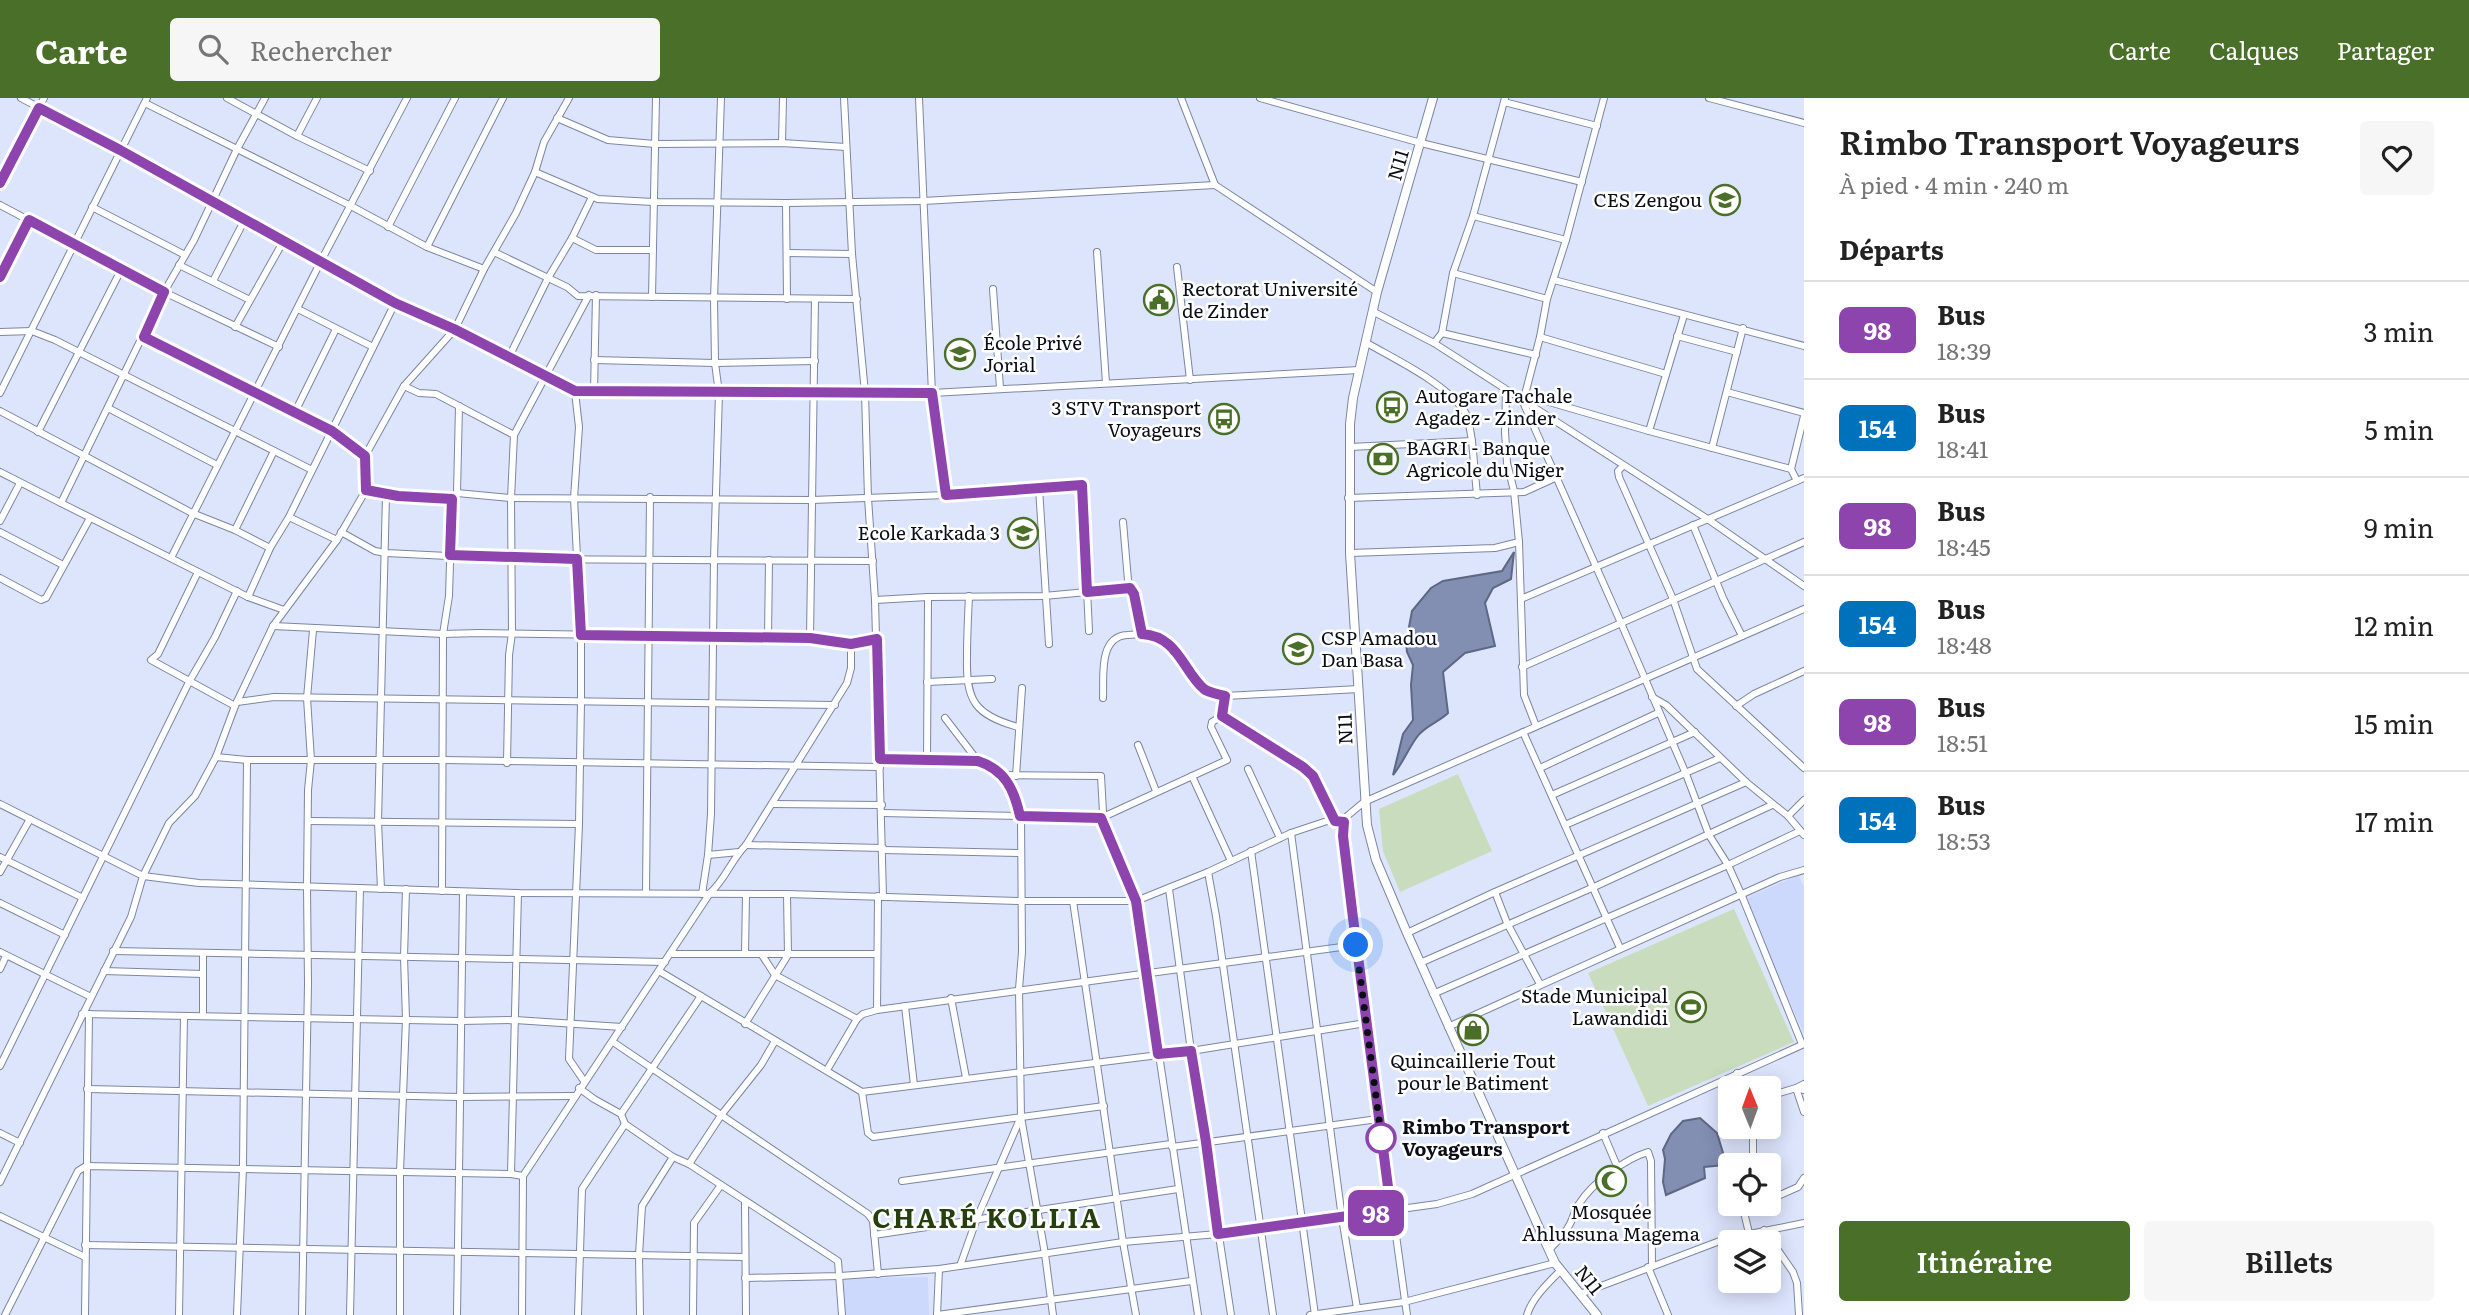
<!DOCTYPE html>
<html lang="fr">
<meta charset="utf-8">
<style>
body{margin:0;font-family:Literata,serif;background:#f6f6f6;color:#222;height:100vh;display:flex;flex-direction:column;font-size:26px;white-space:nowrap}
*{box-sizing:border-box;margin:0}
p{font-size:23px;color:#767676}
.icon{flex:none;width:38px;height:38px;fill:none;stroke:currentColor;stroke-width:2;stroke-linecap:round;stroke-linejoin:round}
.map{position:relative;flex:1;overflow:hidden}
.panel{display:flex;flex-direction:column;background:#fff;width:665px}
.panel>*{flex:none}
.badge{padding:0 14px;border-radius:10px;font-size:24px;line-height:46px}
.needle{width:46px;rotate:359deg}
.controls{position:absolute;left:1718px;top:978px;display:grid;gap:14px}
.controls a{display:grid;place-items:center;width:63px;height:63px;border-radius:7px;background:#fff;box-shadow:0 4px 18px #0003;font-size:35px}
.you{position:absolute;width:35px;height:35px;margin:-18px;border:5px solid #fff;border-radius:50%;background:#1a73e8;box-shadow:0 0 0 10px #1a73e833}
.map>.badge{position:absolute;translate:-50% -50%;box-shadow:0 0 0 4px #fff}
h2{padding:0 35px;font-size:26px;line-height:63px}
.round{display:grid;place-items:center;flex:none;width:74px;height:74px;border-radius:7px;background:#f6f6f6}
.overview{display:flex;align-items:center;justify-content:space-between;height:119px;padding:0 35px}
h1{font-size:33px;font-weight:600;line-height:52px}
.action{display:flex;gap:14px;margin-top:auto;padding:14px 35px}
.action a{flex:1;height:80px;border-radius:7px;background:#4a6f28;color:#fff;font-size:28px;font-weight:600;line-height:80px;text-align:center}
.action a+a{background:#f6f6f6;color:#222}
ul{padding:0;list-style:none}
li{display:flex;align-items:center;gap:21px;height:98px;padding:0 35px;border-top:2px solid #e0e0e0}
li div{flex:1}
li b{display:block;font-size:26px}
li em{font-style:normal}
li .badge{min-width:77px;font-weight:700;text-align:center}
header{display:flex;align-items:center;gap:42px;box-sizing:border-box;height:98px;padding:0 35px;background:#4a6f28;color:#fff}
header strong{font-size:33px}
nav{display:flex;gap:38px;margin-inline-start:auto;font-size:24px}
.search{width:490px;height:63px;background:#f6f6f6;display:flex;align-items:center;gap:18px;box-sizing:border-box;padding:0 24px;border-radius:7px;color:#767676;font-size:26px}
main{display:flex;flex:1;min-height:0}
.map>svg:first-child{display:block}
.built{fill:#ccd9fd}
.green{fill:#cadcbe}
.water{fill:#828eb2;stroke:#5e6884;stroke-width:2}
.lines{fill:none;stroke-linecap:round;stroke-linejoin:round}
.minor-casing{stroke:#7c86a1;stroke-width:8}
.major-casing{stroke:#7c86a1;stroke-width:10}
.minor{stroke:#fff;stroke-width:6}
.major{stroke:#fff;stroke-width:8}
.line-casing{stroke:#fff;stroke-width:16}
.line{stroke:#8e44ad;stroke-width:10}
.walk{stroke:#0b0e18;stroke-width:7;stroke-dasharray:0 12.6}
.stop-dot{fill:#fff;stroke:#8e44ad;stroke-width:3.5}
.labels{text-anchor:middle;stroke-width:5;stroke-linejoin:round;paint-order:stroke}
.street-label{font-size:19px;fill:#0b0e18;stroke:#fff}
.poi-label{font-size:19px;fill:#0b0e18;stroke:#fff;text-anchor:start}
.stop-label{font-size:19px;font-weight:bold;fill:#0b0e18;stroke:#fff;text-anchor:start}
.district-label{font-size:26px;font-weight:bold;letter-spacing:2px;fill:#263f0e;stroke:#fff}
</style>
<header>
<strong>Carte</strong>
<div class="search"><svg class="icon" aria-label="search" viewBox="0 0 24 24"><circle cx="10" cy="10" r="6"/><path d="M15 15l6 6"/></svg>Rechercher</div>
<nav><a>Carte</a><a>Calques</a><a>Partager</a></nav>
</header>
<main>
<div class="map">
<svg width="1804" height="1217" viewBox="0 0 1804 1217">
<rect width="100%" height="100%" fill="#dde5fd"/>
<g class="built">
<path d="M1798,777L1804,789V936L1744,801Z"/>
<path d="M928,1179L929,1217H844L843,1180Z"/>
</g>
<g class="green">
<path d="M1458,676L1492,753L1400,794L1383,753L1379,711Z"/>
<path d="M1734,811L1794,944L1648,1008L1588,875Z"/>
</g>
<g class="water">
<path d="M1514,454L1511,481L1493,490L1485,505L1495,548L1465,555L1443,574L1448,615C1439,624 1423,629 1417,639C1408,651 1403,665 1393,677L1403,636L1413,622L1411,587L1413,567L1407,554L1406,545L1412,513L1431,490L1443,483L1502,473Z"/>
<path d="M1700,1020L1717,1035L1724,1058L1735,1059V1066L1704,1069L1705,1080L1666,1097L1663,1084L1665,1061L1663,1052L1671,1036L1683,1023Z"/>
</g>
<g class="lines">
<g class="minor-casing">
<g id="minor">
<path d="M21,0L119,52L395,205L455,231L575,294L932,295L1359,272"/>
<path d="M227,0L297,38L370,73"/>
<path d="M265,0L237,51L194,142L164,194L61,405L248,499L284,512"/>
<path d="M844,0L852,156L865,295L868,400L875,502L883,798"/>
<path d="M919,0L932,295L946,397"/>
<path d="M1181,0L1215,87L1377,194"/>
<path d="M1260,0L1421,45L1582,84"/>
<path d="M1604,0L1566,142L1547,201L1540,239L1523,304L1621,525L1686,676L1709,737L1728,767L1742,798L1802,946"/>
<path d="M1709,0L1804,25"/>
<path d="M1504,4L1597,28"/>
<path d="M145,5L351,108L427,149L484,171"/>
<path d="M557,20L608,42L655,46L782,45L846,49"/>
<path d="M297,38L317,0"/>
<path d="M782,45L783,0"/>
<path d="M535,74L598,101L653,104L786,105L923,103L1215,87"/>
<path d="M0,85L44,0"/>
<path d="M786,105L787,201"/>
<path d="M0,107L164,194L279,249"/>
<path d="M92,109L185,157"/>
<path d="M1473,118L1566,142"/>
<path d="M388,129L455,0"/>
<path d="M572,140L596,152H652"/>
<path d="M427,149L503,0"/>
<path d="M494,154L567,189L578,198L857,201"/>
<path d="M1097,154L1106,285"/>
<path d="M787,155L852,156"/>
<path d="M179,167L250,202"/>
<path d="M1177,169L1190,282"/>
<path d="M1453,175L1547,201"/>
<path d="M0,179L29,122"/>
<path d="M1554,182L1804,248"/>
<path d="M213,183L244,123"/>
<path d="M993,191L1000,290"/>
<path d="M652,199L656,0"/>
<path d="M298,211L373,249"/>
<path d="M1374,214L1434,245L1706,420L1804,488"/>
<path d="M235,229L283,144"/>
<path d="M0,234L32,233L55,242L312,372"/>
<path d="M1442,235L1536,257"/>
<path d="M1677,238L1737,254"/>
<path d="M144,239L332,333L365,358"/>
<path d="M1540,239L1666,276"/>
<path d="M1367,245C1396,262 1443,284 1463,311C1469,319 1470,332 1472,343"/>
<path d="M1434,245L1442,235L1453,175L1473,118L1505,0"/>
<path d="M509,259L548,180L572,140L592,99"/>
<path d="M594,262L715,265L815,263"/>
<path d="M404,288L419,295L436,296L514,337L511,400L512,535L509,557L507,665"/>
<path d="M1506,293L1505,334L1507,365L1514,393L1519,444L1524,597L1536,628"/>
<path d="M575,294L579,329L574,400L581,537V603L579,726L569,961L584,983"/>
<path d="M594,294L596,197"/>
<path d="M1727,294L1804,315"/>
<path d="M0,295L147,0"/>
<path d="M1525,297L1649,333L1791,371"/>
<path d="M108,310L217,367"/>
<path d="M0,313L192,415L235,432L270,450"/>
<path d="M295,314L336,231"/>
<path d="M1649,333L1684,217"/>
<path d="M38,334L121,172"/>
<path d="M514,337L589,197"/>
<path d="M1350,349L1472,343L1477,397"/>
<path d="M1712,350L1743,230"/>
<path d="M1623,368L1618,373L1619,379L1673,501L1697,571L1804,670"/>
<path d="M0,374L61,405"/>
<path d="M1797,383L1791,371L1804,318"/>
<path d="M1039,390L1049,546"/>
<path d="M366,392L398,398L452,401L457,395L511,400L812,402L946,397L1082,387L1089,533"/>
<path d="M457,395L459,308"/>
<path d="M1348,400L1524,394L1557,379"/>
<path d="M289,419L337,442"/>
<path d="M0,423L20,385"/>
<path d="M1123,424L1128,482L1134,497L1142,536"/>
<path d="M1693,427L1723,500L1742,538"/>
<path d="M235,432L274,353"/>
<path d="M0,434L63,467"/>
<path d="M341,434L375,453L386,455L511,461L873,463"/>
<path d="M1350,455L1495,450L1519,444"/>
<path d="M171,460L321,163L407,0"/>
<path d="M198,474L158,556L151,562L235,608"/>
<path d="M0,480L41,502L46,500L90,420"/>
<path d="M969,498C968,518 967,539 967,559C966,602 974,617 1018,629"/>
<path d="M248,499L270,450L289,419L395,205"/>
<path d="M1521,501L1804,380"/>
<path d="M875,502L928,499L1044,498L1130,490"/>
<path d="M273,528L443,536L479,535L810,540L851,546L877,541"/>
<path d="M768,540L769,462"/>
<path d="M810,540L815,201"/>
<path d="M1522,569L1804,444"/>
<path d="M927,584L992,581"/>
<path d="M1225,598L1359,591"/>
<path d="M1652,599L1666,607L1746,684L1788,718L1804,737"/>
<path d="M237,604L274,599L835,607"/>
<path d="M1736,608L1754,596L1804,573"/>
<path d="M1222,618L1303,669L1313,678L1335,723"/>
<path d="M945,620L978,663"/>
<path d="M1523,634L1620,850"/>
<path d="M1138,647L1156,693"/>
<path d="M216,659L247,662H443L880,669"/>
<path d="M880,661L978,663C1005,672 1015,691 1021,718L1022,854L1019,891L1021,1019L1045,1156L1053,1217"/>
<path d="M927,662L928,499"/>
<path d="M1540,670L1658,615"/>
<path d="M1248,671L1280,740"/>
<path d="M1003,677L1101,678L1103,714L1101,720L1136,803L1198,1217"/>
<path d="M1016,678L1022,590"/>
<path d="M1192,678L1231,763"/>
<path d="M1552,697L1695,634"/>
<path d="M0,706L143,778L199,785L518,795L787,796L1020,803H1136L1208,774L1291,735L1327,723L1344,724"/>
<path d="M772,706L882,707"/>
<path d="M882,715L1101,720L1227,662L1211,629L1212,624L1222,618L1225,598C1219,596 1209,595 1205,592C1198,587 1193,576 1189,570C1173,545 1156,534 1127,537C1098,539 1104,579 1103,600"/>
<path d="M1788,718L1804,702"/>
<path d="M308,723L579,726"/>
<path d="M1565,727L1720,660"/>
<path d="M1291,735L1342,1120L1357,1210"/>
<path d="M746,747L883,750"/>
<path d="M883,752L1020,755"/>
<path d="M1251,753L1315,1217"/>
<path d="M708,757L739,754"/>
<path d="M0,759L83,800"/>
<path d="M0,774L30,721"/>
<path d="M1208,774L1216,818L1273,1217"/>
<path d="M381,791L378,724L386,397"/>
<path d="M1169,791L1191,953L1231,1217"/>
<path d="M442,793L443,536L449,498L452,401"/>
<path d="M1495,794L1507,825L1540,886"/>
<path d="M646,795L650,399"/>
<path d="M702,796L708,757L711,716L714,461L719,295L715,265L714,201L721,0"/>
<path d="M1073,803L1123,1144L1136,1217"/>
<path d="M0,805L65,837"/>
<path d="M1407,835L1495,794L1746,684"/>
<path d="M113,853L665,864"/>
<path d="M0,854L91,899"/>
<path d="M670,856H877"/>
<path d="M745,856L746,796"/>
<path d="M762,857L775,877L857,921"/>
<path d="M1420,865L1594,789L1772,707"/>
<path d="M0,871L6,858"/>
<path d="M104,873L203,876"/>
<path d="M659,873L862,994L1191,953L1366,925"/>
<path d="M1433,896L1728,767L1800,733"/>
<path d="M951,900L966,980"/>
<path d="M905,908L914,987"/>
<path d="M877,912L878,798"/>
<path d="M82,916L461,923L515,922L622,929"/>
<path d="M203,918V855"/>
<path d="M745,926L788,857L787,796"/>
<path d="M1448,929L1780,779L1804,772"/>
<path d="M613,944L868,1116L873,1123L878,1176"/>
<path d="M0,968L189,584L215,539L237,493"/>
<path d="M827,972L857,921L863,916L877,912L1356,847"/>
<path d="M1737,975L1745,990"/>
<path d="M1804,986L1796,990L1804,1014"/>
<path d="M579,990L594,1001L621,1016L625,1026L673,1059L689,1066L838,1163L842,1217"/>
<path d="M87,991L459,999L574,998"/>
<path d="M862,994L868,1035L873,1039L1104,1008"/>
<path d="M1769,998L1796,990L1804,992"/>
<path d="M621,1016L701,898"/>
<path d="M0,1035L20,1045"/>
<path d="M1603,1035L1617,1068"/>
<path d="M1172,1049L1378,1021"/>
<path d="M689,1066L722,1016L761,967L775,943"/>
<path d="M1753,1068V1038"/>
<path d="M511,1076L518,795"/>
<path d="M902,1083L1171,1046"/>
<path d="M0,1084L131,819L143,778L169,725L195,698L216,659L235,608L273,528L337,442L366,392L365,358L404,288L455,231L484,171L516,115L535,74L544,44L569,0"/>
<path d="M1769,1102L1798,1089L1804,1080"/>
<path d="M745,1104L746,1217"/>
<path d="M1742,1106L1749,1135"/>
<path d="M1742,1109L1759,1106"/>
<path d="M0,1118L85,1159"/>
<path d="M1764,1132L1793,1174L1797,1185L1799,1217"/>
<path d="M874,1137L1178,1091"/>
<path d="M85,1147L745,1159"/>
<path d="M1549,1152C1557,1144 1565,1136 1570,1126C1573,1120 1575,1112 1579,1106C1592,1085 1625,1061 1648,1054L1651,1063L1652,1168"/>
<path d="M960,1168L977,1120L1020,1021"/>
<path d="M1648,1169L1668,1217"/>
<path d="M745,1180L840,1178L939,1171L1123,1144L1218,1136L1437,1106L1472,1096L1804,946"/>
<path d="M1580,1196L1725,1141L1804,1125"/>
<path d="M5,1217L78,1073L86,1068L511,1076L523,1078"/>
<path d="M85,1217L89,916"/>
<path d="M179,1217L184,918"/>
<path d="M237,1217L243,1070L247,662"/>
<path d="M302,1217L308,886L307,788L308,692L311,662L307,600L313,532"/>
<path d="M350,1217L360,790"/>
<path d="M400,1217V1074L406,921L404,859L406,791"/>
<path d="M457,1217L463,794"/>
<path d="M522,1217L523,1078L710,795C725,782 731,762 746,747L847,585L851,570V546"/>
<path d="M578,1217L582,1091L625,1026"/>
<path d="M640,1217L639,1157L642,1108L673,1059"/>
<path d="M693,1217L694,1125L721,1087"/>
<path d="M937,1217L1191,1183"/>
<path d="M937,1217L939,1171"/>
<path d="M1310,1217L1404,1204L1555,1165"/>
<path d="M1407,1217L1356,847L1343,738L1346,719L1364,704L1804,511"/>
<path d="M1527,1217C1532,1200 1549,1184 1561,1172"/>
</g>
</g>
<g class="major-casing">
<path id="major" d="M1433,0L1377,194L1353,300L1350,326V455L1367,727L1376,762L1407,835L1549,1152L1555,1165L1597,1217"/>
</g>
<use href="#minor" class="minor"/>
<use href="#major" class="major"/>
</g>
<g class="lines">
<g class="line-casing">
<path id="line" d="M0,85L39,10L120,52L395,205L454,231L575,293L932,295L946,397L1082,387L1087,494L1130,490L1134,496L1142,536C1178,538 1183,573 1204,591C1209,595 1219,596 1225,598L1222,618L1303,669L1313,678L1335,723L1344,724L1343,738L1353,820L1391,1112L1218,1136L1206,1044L1191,953L1158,956L1136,803L1101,720L1020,718C1014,691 1005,672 978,663L880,661L877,541L851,546L810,540L581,537L577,461L450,457L452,401L398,398L366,392L365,358L332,333L144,239L164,194L29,122L0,179"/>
</g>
<use href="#line" class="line"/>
<path class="walk" d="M1356,847L1382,1044L1381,1040"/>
</g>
<defs>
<g id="school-ring" transform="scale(1.575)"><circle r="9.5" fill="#fff" stroke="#4a6f28" stroke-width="1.5"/><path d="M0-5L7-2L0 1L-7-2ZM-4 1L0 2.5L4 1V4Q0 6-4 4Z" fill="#4a6f28"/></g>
<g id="civic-ring" transform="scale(1.575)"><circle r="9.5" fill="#fff" stroke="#4a6f28" stroke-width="1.5"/><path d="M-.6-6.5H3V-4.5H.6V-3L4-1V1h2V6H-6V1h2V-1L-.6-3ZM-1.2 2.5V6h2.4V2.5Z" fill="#4a6f28"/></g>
<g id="bus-ring" transform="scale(1.575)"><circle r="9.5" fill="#fff" stroke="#4a6f28" stroke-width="1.5"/><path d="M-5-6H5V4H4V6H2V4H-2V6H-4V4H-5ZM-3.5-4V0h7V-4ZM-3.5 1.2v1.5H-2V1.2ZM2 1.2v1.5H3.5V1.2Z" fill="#4a6f28"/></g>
<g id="bank-ring" transform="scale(1.575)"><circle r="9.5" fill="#fff" stroke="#4a6f28" stroke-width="1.5"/><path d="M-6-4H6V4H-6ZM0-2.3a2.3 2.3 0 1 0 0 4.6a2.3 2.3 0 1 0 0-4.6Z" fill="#4a6f28"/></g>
<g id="stadium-ring" transform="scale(1.575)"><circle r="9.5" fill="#fff" stroke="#4a6f28" stroke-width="1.5"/><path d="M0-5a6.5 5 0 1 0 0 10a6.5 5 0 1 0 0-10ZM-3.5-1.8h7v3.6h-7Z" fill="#4a6f28"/></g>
<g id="shop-ring" transform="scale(1.575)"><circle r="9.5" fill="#fff" stroke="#4a6f28" stroke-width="1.5"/><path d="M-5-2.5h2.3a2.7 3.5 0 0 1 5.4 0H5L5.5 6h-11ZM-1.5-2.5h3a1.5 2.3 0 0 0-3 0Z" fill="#4a6f28"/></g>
<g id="mosque-ring" transform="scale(1.575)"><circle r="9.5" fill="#fff" stroke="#4a6f28" stroke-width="1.5"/><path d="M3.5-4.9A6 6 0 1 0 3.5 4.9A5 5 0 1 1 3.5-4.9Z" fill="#4a6f28"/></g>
</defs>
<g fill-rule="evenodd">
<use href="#school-ring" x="1725" y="102"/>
<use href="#civic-ring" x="1159" y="202"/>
<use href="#school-ring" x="960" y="256"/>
<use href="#bus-ring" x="1392" y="309"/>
<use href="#bus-ring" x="1224" y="321"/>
<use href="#bank-ring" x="1383" y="361"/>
<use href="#school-ring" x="1023" y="435"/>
<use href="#school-ring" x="1298" y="551"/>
<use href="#stadium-ring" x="1691" y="909"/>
<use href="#shop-ring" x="1473" y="932"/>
<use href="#mosque-ring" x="1611" y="1083"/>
</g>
<circle class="stop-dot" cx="1381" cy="1040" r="14"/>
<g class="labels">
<g class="street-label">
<text transform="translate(1398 67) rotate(-74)" y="7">N11</text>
<text transform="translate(1345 631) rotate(-92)" y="7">N11</text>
<text transform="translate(1589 1182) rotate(51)" y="7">N11</text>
</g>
<g class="poi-label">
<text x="1702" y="109" text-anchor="end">CES Zengou</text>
<text x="1182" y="198">Rectorat Université<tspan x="1182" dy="22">de Zinder</tspan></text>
<text x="983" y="252">École Privé<tspan x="983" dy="22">Jorial</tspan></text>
<text x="1415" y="305">Autogare Tachale<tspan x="1415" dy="22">Agadez - Zinder</tspan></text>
<text x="1201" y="317" text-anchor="end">3 STV Transport<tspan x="1201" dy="22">Voyageurs</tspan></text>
<text x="1406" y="357">BAGRI - Banque<tspan x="1406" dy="22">Agricole du Niger</tspan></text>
<text x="1000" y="442" text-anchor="end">Ecole Karkada 3</text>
<text x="1321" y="547">CSP Amadou<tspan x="1321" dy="22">Dan Basa</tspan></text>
<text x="1668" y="905" text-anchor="end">Stade Municipal<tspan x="1668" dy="22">Lawandidi</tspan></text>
<text x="1473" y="970" text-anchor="middle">Quincaillerie Tout<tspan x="1473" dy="22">pour le Batiment</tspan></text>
<text x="1611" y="1121" text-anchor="middle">Mosquée<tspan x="1611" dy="22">Ahlussuna Magema</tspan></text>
</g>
<g class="stop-label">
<text x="1402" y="1036">Rimbo Transport<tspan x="1402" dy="22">Voyageurs</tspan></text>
</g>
<g class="district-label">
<text x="987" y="1130">CHARÉ KOLLIA</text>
</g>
</g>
</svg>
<div class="controls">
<a><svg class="needle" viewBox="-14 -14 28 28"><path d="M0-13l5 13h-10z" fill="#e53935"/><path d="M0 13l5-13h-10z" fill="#767676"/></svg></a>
<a><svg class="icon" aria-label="locate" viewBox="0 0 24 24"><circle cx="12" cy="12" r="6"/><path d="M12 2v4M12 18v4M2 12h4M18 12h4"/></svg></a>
<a><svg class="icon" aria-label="layers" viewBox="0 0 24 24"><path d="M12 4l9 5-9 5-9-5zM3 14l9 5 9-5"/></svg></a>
</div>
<div class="you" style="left:1356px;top:847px"></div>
<b class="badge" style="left:1376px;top:1115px;background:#8e44ad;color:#fff">98</b>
</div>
<section class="panel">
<div class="overview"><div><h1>Rimbo Transport Voyageurs</h1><p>À pied · 4 min · 240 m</p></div><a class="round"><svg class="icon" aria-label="heart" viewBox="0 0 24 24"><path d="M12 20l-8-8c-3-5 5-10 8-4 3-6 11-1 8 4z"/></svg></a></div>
<h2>Départs</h2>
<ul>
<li><span class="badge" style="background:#8e44ad;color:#fff">98</span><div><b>Bus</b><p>18:39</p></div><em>3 min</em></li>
<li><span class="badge" style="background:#0072bc;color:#fff">154</span><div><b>Bus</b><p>18:41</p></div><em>5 min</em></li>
<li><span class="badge" style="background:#8e44ad;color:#fff">98</span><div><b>Bus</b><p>18:45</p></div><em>9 min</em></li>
<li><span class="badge" style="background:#0072bc;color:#fff">154</span><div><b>Bus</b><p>18:48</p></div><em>12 min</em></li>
<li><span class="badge" style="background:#8e44ad;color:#fff">98</span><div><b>Bus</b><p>18:51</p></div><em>15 min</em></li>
<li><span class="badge" style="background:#0072bc;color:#fff">154</span><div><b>Bus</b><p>18:53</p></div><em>17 min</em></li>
</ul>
<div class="action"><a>Itinéraire</a><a>Billets</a></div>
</section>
</main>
